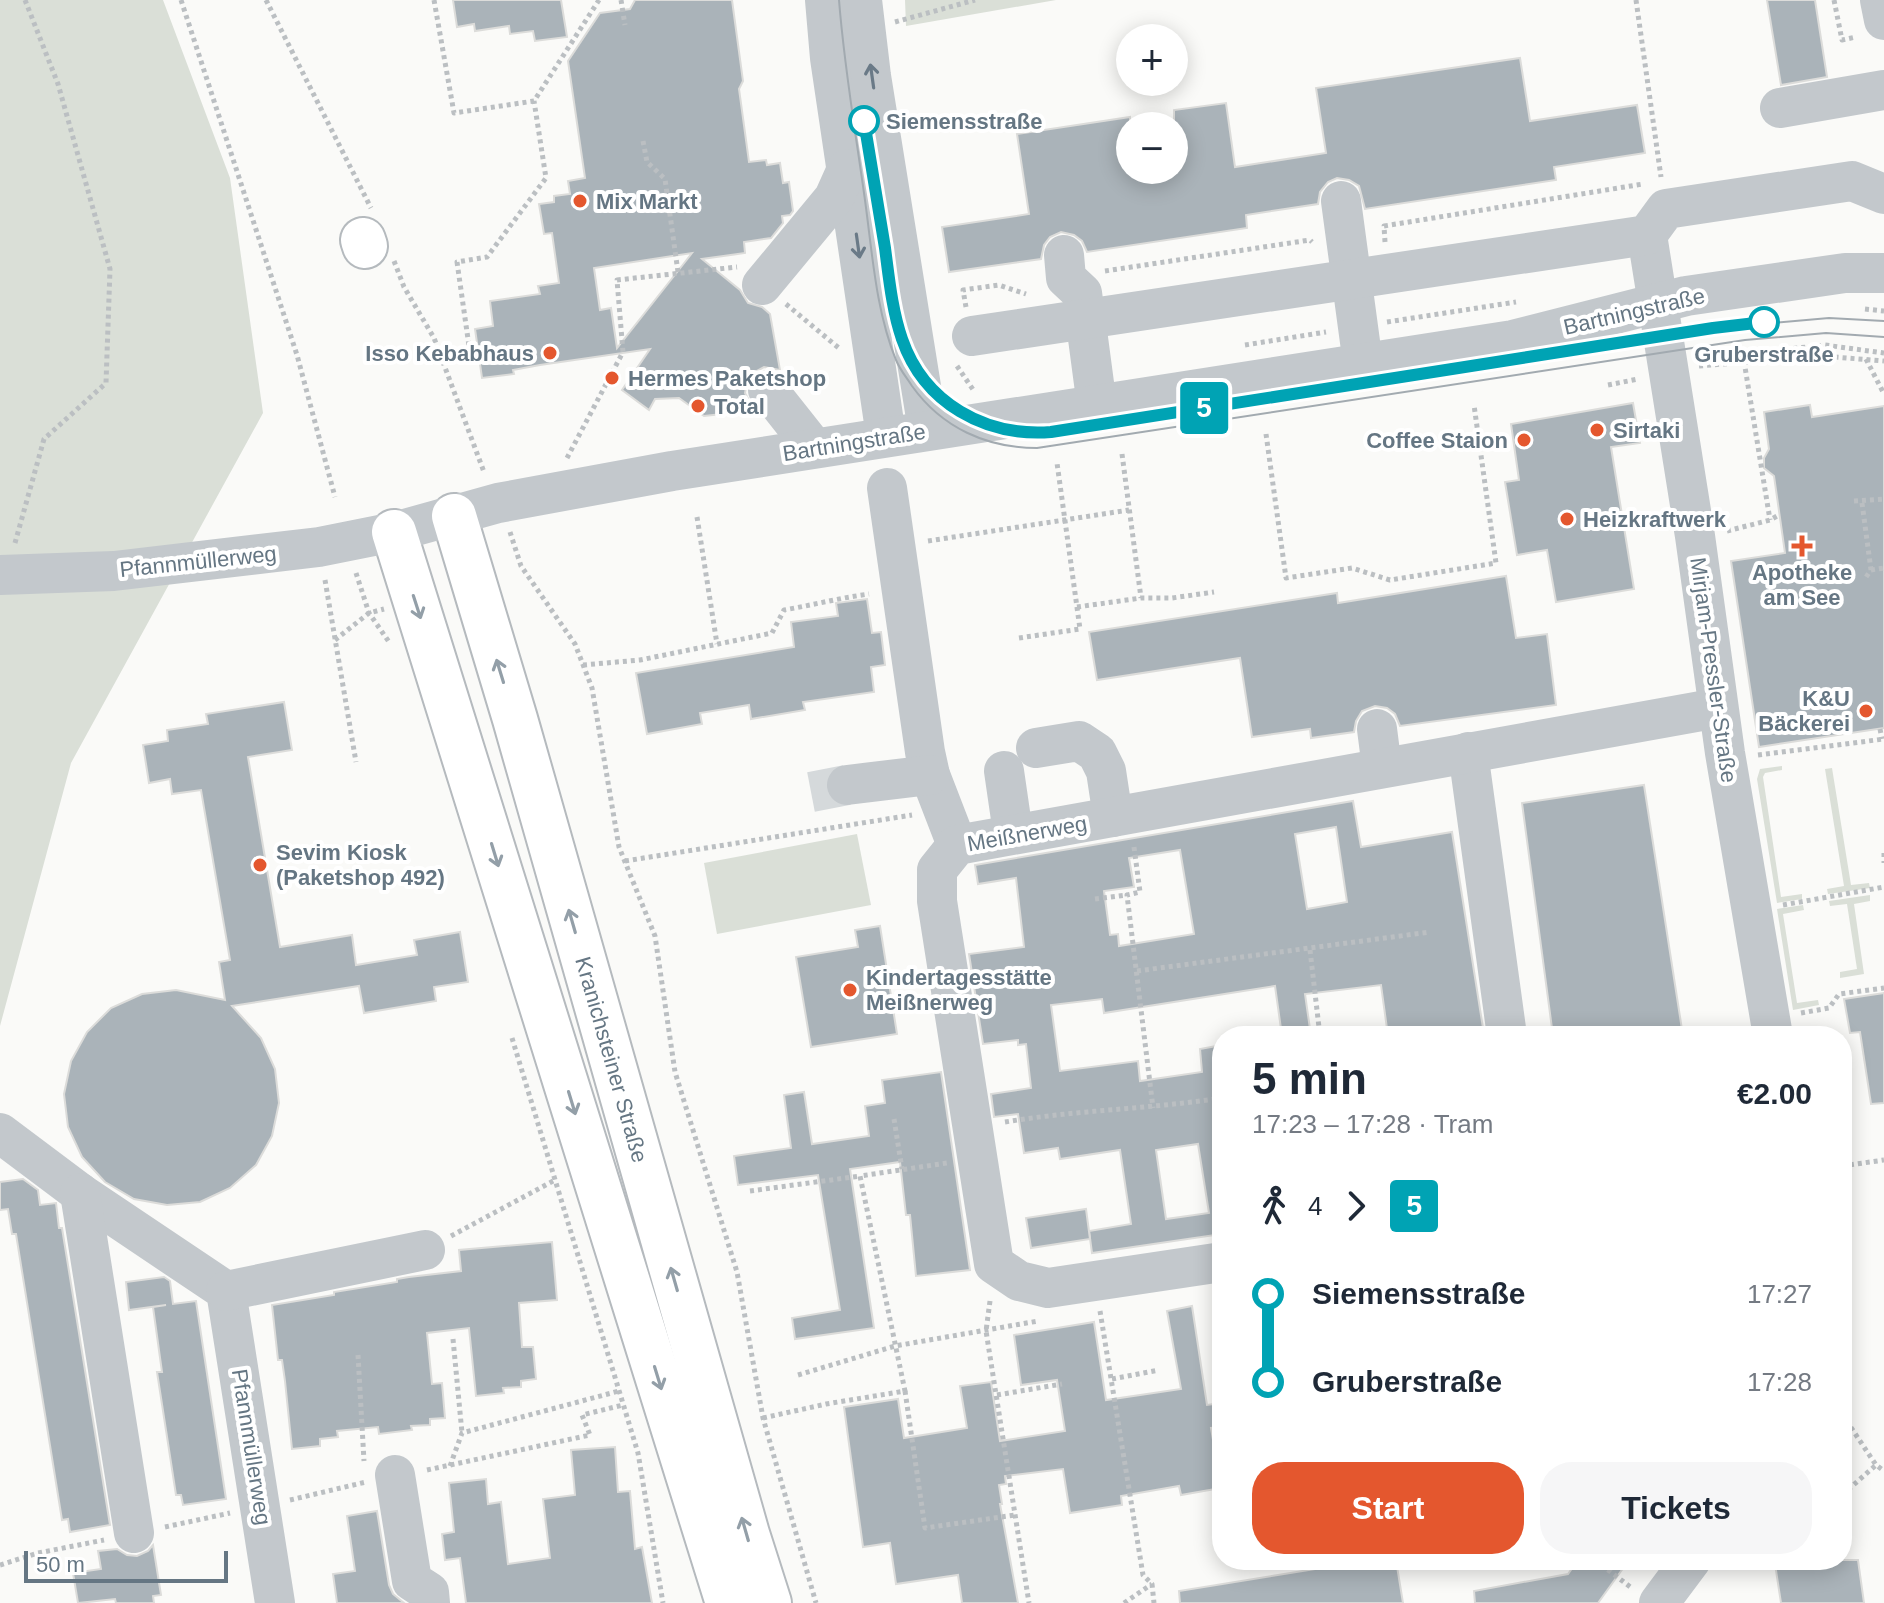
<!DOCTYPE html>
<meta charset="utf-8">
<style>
body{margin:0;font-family:Arial,sans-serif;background:#f6f6f7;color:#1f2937;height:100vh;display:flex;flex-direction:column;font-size:30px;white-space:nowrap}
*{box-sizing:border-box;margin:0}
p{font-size:26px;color:#747a83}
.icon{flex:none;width:44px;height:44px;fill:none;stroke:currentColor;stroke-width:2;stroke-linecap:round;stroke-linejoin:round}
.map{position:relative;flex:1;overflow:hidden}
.side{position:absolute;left:1212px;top:1026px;width:640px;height:544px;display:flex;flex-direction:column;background:#fff;border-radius:32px;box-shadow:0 4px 20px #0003}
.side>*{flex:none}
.badge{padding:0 16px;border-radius:6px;font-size:28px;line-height:52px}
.tools{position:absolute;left:1116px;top:24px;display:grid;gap:16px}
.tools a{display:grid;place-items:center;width:72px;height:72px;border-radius:50%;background:#fff;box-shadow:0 4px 20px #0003;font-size:40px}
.scale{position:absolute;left:24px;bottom:20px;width:204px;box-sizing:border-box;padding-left:8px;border:4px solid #657683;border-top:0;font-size:22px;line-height:28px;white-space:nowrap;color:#657683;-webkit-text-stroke:6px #fff;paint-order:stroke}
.map>.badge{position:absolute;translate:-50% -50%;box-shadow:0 0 0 4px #fff}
.legs{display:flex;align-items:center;gap:12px;height:88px;padding:0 40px;font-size:26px}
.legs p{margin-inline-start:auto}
.headline{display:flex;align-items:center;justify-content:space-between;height:136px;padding:0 40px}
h1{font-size:44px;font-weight:700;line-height:60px}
.button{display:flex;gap:16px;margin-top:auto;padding:16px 40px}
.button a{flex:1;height:92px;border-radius:32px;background:#e4572e;color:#fff;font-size:32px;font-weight:700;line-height:92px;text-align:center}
.button a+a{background:#f6f6f7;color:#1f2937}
ul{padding:0 40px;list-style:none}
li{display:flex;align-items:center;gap:28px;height:88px;font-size:30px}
li i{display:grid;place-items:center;width:12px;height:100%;margin:0 10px;background:currentColor}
li i::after{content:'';width:20px;height:20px;margin:-10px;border:6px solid;border-radius:50%;background:#fff}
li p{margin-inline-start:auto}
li:first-child i{background:linear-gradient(#0000 50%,currentColor 0)}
li:last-child i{background:linear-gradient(currentColor 50%,#0000 0)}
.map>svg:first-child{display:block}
.green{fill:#dadfd7}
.building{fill:#aab3b9;stroke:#dcdcda;stroke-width:2;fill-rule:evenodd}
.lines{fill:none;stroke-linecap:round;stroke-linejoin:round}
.minor-tunnel{stroke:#d5d9db;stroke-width:40;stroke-dasharray:40 20;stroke-linecap:butt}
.major-casing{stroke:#b5babe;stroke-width:48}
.path{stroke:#bbbfc2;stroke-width:5;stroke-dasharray:4 4;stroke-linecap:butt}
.minor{stroke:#c3c8cc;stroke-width:40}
.major{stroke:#fff;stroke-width:44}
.tram{stroke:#a2aab0;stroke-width:2}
.oneway{stroke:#6a7a87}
.oneway2{stroke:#939fa8}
.line-1-casing{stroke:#fff;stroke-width:18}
.line-1{stroke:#00a3b4;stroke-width:12}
.stop-1-dot{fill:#fff;stroke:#00a3b4;stroke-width:4}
.poi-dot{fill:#e4572e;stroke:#fff;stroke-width:3}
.labels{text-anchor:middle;stroke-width:8;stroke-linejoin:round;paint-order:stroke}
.stop-label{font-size:22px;font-weight:bold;fill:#657683;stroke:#fff;text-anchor:start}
.poi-label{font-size:22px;font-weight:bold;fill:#657683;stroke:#fff;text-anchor:start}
.street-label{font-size:22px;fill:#657683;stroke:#fff}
</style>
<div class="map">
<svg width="1884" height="1603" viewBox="0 0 1884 1603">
<rect width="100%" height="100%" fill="#fafaf8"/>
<g class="green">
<path d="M0,0H163L230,178L263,413L71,763L0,1026Z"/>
<path d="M905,0H1056L906,26Z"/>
<path d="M1782,766V770L1765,773L1763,777L1781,897L1802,894V899L1777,903L1757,779L1760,769Z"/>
<path d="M1832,768L1851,885L1869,883L1870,888L1828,894L1827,889L1844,886L1825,769Z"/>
<path d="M857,834L871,905L717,934L704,863Z"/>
<path d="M1870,895V901L1854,904L1864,974L1840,978V972L1857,969L1847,904L1830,906L1829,901Z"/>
<path d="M1803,905L1804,910L1783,914L1797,1003L1818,1000L1819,1005L1793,1010L1777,909Z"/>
</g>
<g class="building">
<path d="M453,0H561L567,37L535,41L533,31L510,34L509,26L475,31L474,24L457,27Z"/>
<path d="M635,0H732L743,81L739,89L749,162L766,160L767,165L780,163L783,183L789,182L793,211L790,215L782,216L783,223L771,238L744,242L745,253L702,259L740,290L748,303L762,307L770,314L780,370L764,367L753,373L747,381L745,393L753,408L751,411L704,416L679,398L655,399L649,410L622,390L650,349L540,365L513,370L514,374L482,378L475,329L493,326L490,301L540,294L538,286L559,283L552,233L544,234L539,204L554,202V196L570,194L568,181L585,178L568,61L600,13L630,9ZM692,253L685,262L617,348L611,308L600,310L594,268Z"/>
<path d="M1767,0H1815L1827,77L1781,85Z"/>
<path d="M1520,58L1530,121L1637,105L1645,153L1554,167L1556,180L1365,209L1359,186L1349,180L1337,178L1328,182L1320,192L1318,204L1246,215L1247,228L1087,252L1082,241L1074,235L1061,232L1050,237L1044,245L1041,259L949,272L942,227L1029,214L1017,134L1130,117V170H1174V110L1226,103L1235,167L1326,153L1316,88Z"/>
<path d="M1633,403L1640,443L1611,447L1634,589L1556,602L1547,550L1517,555L1505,482L1519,480L1511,424Z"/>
<path d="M1810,405L1812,417L1884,406V728L1759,747L1731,561L1785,553L1774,476L1764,468V458L1769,449L1764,412Z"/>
<path d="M1506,576L1516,638L1547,634L1556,705L1400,726L1395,714L1387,708L1375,706L1362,711L1356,721L1354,732L1311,738L1310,729L1252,737L1240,658L1097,680L1089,632L1337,593L1338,603Z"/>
<path d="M867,599L872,633L881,632L885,665L871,667L874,692L803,702L805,710L751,719L749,705L700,713L702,724L647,734L636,673L794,647L791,622L838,616L836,603Z"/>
<path d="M284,702L292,750L248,757L280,947L352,935L356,965L417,955L414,940L460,932L468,982L434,987L436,1001L364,1013L359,986L232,1006L261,1038L275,1069L279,1103L272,1136L256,1165L230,1188L200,1202L167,1205L134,1199L105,1182L82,1157L68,1127L64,1094L71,1061L87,1032L111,1008L142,994L176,990L225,1000L219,962L230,960L201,790L172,794L170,779L149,783L143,745L168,741L167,730L208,724L206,714Z"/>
<path d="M1644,785L1683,1036H1553L1522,803Z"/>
<path d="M1353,801L1361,847L1452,832L1483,1028L1430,1036H1388L1381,985L1305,994L1311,1036H1282L1275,986L1104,1013L1102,999L1051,1005L1060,1071L1138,1061L1140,1081L1202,1072L1200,1049L1222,1045V1234L1092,1253L1089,1231L1131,1224L1120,1150L1060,1159L1058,1148L1024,1153L1018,1114L994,1117L991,1094L1031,1088L1026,1044L1018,1045V1040L983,1044L969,954L1024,947L1016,878L978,884L975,865ZM1336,827L1347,902L1307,909L1295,834ZM1180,850L1194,934L1119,946L1118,934L1110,935L1104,891L1134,887L1129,858ZM1198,1144L1209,1213L1166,1219L1156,1150Z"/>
<path d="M880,926L897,1034L811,1047L796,957L858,947L855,930Z"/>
<path d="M1884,993V1103L1871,1104L1860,1032L1850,1033L1844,999Z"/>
<path d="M941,1072L970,1270L916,1276L910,1215H906L900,1162L850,1169L874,1328L795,1339L792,1318L840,1310L818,1175L738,1185L734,1156L791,1148L784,1095L804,1092L812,1144L869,1136L865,1106L885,1103L882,1080Z"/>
<path d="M23,1179L38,1190L40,1205L56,1203L59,1228H62L110,1525L70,1532L68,1519L62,1520L16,1234H12L8,1209L0,1210V1182Z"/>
<path d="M1086,1209L1090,1239L1031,1248L1026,1218Z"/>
<path d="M552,1242L557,1300L519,1303L522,1347H533L536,1379L521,1381V1387L503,1388L504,1393L476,1396L469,1328L427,1333L432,1384L442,1383L445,1418L430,1419V1425L411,1426L412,1430L379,1434L378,1427L337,1431L338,1437L320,1439V1446L292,1449L285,1381L282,1360H278L272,1305L334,1295V1292L397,1282V1279L409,1277L461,1271L459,1250Z"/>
<path d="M164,1277L170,1281L173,1304L196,1301L226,1499L183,1505L181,1495H176L157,1372H162L153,1307L166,1305L129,1310L126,1282Z"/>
<path d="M1192,1306L1207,1405L1222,1403V1427L1211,1428L1221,1488L1181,1495L1179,1486L1121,1496L1122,1505L1070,1513L1063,1469L1005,1476L1006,1484L999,1485L1002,1504H1000L1018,1603H962L958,1575L896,1584L890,1543L863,1547L844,1407L898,1399L904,1438L967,1428L960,1386L991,1382L1000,1441L1065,1431L1057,1380L1021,1385L1014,1335L1094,1322L1106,1400L1181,1389L1167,1311Z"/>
<path d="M615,1447L618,1492L630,1491L635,1549L642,1547L652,1603H466L460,1558L445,1560L442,1534L454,1532L449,1483L486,1479L488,1504L501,1502L508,1564L550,1558L543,1499L575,1495L571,1450Z"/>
<path d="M377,1511L389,1585L393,1594L404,1603H337L333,1574L355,1571L347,1516Z"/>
<path d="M153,1545L161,1595L153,1596L154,1603H116L115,1599L78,1603L73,1573L101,1569L98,1551L117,1549L127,1555L137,1556L148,1551Z"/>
<path d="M1371,1560H1396L1403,1603H1180L1179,1591Z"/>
<path d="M1578,1560H1629L1598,1603H1475L1474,1591L1568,1574Z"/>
<path d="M1803,1560H1858L1864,1603H1781L1775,1564Z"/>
</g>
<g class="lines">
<path class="minor-tunnel" d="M811,792L847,785"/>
<g class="major-casing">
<g id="major">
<path d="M363,240L365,246"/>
<path id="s1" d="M454,516L515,719L747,1534L769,1603"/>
<path d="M394,532L728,1603"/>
</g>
</g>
<g class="path">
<path d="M181,0L297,355L335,497"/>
<path d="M266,0L371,208"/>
<path d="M434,0L454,113L534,101L599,0"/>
<path d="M621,0L625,25"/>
<path d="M1636,0L1661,177"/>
<path d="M1834,0L1842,40L1856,37"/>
<path d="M895,22L975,0"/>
<path d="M643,141L647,162L665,179L678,272"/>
<path d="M1385,242L1384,226L1643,184"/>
<path d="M394,261L404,287L434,338L484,472"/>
<path d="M1105,271L1310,240L1312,242"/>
<path d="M786,304L840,349"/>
<path d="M966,307L963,290L999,285L1026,294"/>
<path d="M1865,309L1884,311"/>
<path d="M1387,322L1516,302"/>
<path d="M1245,345L1326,332"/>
<path d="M470,353L457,262L487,257L546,178L534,101"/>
<path d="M1698,359L1825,345L1884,353"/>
<path d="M1866,359L1884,394"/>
<path d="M1744,361L1770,520"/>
<path d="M957,366L974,391"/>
<path d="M1699,366L1822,356L1884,361"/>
<path d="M1608,385L1638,379"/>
<path d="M1266,434L1286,578L1352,568L1390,580L1496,563L1474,405"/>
<path d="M1122,454L1141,598"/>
<path d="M567,458L623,352L617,280L737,267"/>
<path d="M1854,501L1884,499"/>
<path d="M1862,503L1871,570L1866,577"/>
<path d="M697,517L717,644"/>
<path d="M1727,531L1770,520L1779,515"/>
<path d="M510,532L521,566L575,644L592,688L619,847L655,936L675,1072L737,1272L763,1418L816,1603"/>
<path d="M928,541L1129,510"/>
<path d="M15,543L44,439L106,383L110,269L58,84L25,0"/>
<path d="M1871,570L1884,568"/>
<path d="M356,573L369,613L389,642"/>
<path d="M325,580L356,762"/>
<path d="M1077,607L1141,598H1172L1214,592"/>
<path d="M1019,638L1080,629L1057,463"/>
<path d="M335,640L369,613L384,609"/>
<path d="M583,665L640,660L772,633L784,610C813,605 839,598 869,594"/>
<path d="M1880,729L1882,739"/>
<path d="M1758,755L1884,739"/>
<path d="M1134,847L1140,892L1127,895L1153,1108"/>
<path d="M1884,853V863"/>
<path d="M625,861L912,815"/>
<path d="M1095,899L1127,895"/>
<path d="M1783,905L1884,887"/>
<path d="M1310,950L1320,1036"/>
<path d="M1137,971L1430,932"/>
<path d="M1801,1013L1829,1008L1839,994L1884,988"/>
<path d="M512,1038L638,1453L663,1603"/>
<path d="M894,1119L902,1169"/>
<path d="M1005,1122C1077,1110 1150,1109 1222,1098"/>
<path d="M1842,1166L1884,1160"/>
<path d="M750,1191L860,1176"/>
<path d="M451,1236L555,1180"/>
<path d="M990,1301L986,1331L1029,1603"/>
<path d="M1100,1311L1143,1575L1152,1584L1154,1603"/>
<path d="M453,1339L462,1433"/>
<path d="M358,1355L364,1461"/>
<path d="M798,1375L895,1346L1038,1321"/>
<path d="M1112,1379L1159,1370"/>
<path d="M905,1391L925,1528L1015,1515"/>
<path d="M997,1395L1062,1384"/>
<path d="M1842,1414L1876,1465L1884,1471"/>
<path d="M763,1418L826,1404L905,1391L860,1176L947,1163"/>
<path d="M450,1466L462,1433L619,1391"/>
<path d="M427,1470L590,1435L582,1415L623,1405"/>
<path d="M1842,1495L1876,1465"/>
<path d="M290,1500L366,1482"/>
<path d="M165,1527L230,1513"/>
<path d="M1595,1560L1633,1589"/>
<path d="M0,1565L38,1553L104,1540"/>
<path d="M1124,1603L1152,1584"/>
</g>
<g class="minor">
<path d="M825,0L830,58L886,436"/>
<path d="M862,0L871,76L928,430"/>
<path d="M1880,0L1884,20"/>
<path d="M1780,108L1884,90"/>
<path d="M1341,201L1363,364"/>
<path d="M1647,235L1695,536L1725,753L1773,1036"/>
<path d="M1064,255L1066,278L1082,293L1097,406"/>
<path d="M762,285L834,198L847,169"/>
<path d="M972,336L1647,235L1666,209L1852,181L1884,194"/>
<path d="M768,390L814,448"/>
<path d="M887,488L925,752L930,775L957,845"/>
<path d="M0,575L114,571L319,547L394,532L498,503L672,471L1513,340L1686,296L1845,273H1884"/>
<path d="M1377,729L1382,768"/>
<path d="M1036,748L1079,741L1097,753L1106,771L1113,817"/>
<path d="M1468,752L1507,1036"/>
<path d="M1004,771L1013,833"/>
<path d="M847,785L930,775"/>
<path d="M0,1133L80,1193L226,1291L275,1603"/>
<path d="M80,1193L134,1533"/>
<path d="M1222,1262L1048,1288L1019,1281L994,1264L937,901V870L957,845L1718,708"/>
<path d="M226,1291L425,1250"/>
<path d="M395,1475L412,1581L429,1592L430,1603"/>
<path d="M1659,1603L1691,1560"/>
</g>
<use href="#major" class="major"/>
<g class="tram">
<path d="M839,0C844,65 855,129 864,193C872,248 875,309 896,360C900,370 907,378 912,386C942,428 987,448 1037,448L1745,340L1826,333L1884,337"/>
<path d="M876,197C884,244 888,293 902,337C923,403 985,437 1051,432L1713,328L1829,318L1884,321"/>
</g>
</g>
<defs><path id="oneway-shaft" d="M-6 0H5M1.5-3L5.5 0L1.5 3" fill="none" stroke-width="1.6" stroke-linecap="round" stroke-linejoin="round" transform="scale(2)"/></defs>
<g class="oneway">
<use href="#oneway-shaft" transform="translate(872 76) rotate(-98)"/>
<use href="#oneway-shaft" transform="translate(858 246) rotate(82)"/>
</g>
<g class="oneway2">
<use href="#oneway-shaft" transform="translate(417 607) rotate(72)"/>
<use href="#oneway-shaft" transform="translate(500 671) rotate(-107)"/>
<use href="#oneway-shaft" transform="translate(495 855) rotate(73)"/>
<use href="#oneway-shaft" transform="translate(572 921) rotate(-106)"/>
<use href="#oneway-shaft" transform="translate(572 1103) rotate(73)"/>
<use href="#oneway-shaft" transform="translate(674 1279) rotate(-106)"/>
<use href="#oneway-shaft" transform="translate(658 1378) rotate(73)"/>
<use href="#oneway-shaft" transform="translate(745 1529) rotate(-106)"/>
</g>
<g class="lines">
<g class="line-1-casing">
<path id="line-1" d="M864,121C871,163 878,206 885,248C889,278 892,310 902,339C924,403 985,437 1051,432L1713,328L1764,322"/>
</g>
<use href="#line-1" class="line-1"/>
</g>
<g class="stop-1-dot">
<circle cx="864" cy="121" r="14"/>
<circle cx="1764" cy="322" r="14"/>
</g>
<g class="poi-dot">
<circle cx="580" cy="201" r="8"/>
<circle cx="550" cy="353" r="8"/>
<circle cx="612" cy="378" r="8"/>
<circle cx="698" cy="406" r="8"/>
<circle cx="1597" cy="430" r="8"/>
<circle cx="1524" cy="440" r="8"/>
<circle cx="1567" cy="519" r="8"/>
<path d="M1798 534h8v8h8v8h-8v8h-8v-8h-8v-8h8z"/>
<circle cx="1866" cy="711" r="8"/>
<circle cx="260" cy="865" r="8"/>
<circle cx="850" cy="990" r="8"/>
</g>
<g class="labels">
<g class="stop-label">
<text x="886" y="129">Siemensstraße</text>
<text x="1764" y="362" text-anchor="middle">Gruberstraße</text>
</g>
<g class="poi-label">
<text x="596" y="209">Mix Markt</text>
<text x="534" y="361" text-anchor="end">Isso Kebabhaus</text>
<text x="628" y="386">Hermes Paketshop</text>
<text x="714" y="414">Total</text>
<text x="1613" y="438">Sirtaki</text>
<text x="1508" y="448" text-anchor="end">Coffee Staion</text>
<text x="1583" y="527">Heizkraftwerk</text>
<text x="1802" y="580" text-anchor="middle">Apotheke<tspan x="1802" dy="25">am See</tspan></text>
<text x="1850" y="706" text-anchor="end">K&amp;U<tspan x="1850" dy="25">Bäckerei</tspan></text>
<text x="276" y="860">Sevim Kiosk<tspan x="276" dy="25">(Paketshop 492)</tspan></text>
<text x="866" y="985">Kindertagesstätte<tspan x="866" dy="25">Meißnerweg</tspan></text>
</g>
<g class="street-label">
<text transform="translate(1634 311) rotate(-13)" y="8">Bartningstraße</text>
<text transform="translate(854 442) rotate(-9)" y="8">Bartningstraße</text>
<text transform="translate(198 561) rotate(-6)" y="8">Pfannmüllerweg</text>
<text transform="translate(1714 670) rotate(82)" y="8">Mirjam-Pressler-Straße</text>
<text transform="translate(1027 833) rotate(-10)" y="8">Meißnerweg</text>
<text dy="8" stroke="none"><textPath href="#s1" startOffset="566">Kranichsteiner Straße</textPath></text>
<text transform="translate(252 1447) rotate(81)" y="8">Pfannmüllerweg</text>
</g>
</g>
</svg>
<div class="tools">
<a>+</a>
<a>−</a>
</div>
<div class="scale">50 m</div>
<b class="badge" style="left:1204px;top:408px;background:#00a3b4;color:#fff">5</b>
<section class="side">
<div class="headline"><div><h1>5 min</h1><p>17:23 – 17:28 · Tram</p></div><b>€2.00</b></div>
<div class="legs"><svg class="icon" aria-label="walk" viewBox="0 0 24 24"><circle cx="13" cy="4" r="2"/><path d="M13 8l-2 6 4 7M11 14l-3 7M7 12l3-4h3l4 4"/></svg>4<svg class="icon" aria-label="forward" viewBox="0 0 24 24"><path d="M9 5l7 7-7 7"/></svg><b class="badge" style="background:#00a3b4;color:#fff">5</b></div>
<ul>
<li><i style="color:#00a3b4"></i><b>Siemensstraße</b><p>17:27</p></li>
<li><i style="color:#00a3b4"></i><b>Gruberstraße</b><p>17:28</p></li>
</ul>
<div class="button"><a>Start</a><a>Tickets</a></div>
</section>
</div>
